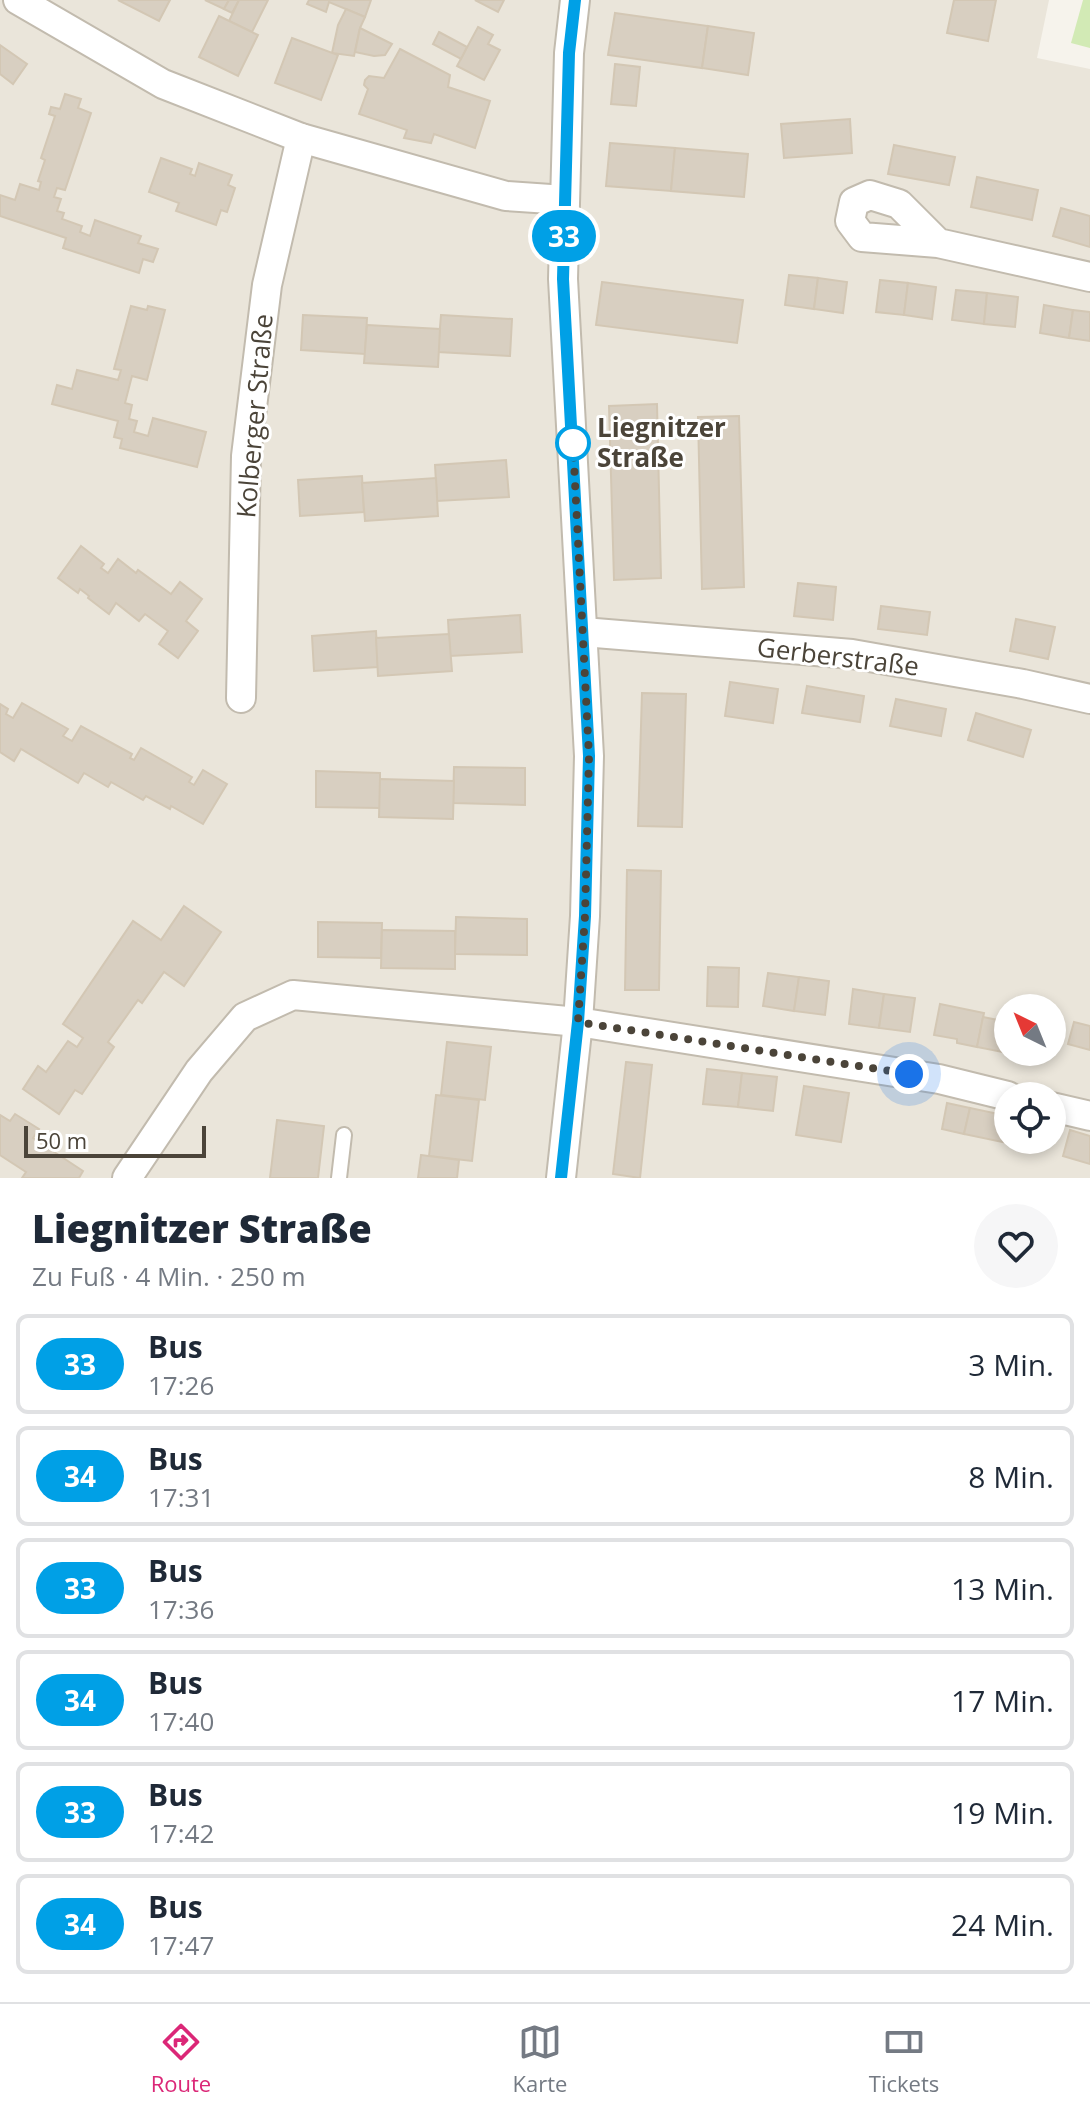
<!DOCTYPE html>
<html lang="de">
<meta charset="utf-8">
<style>
body{margin:0;font-family:"Open Sans",sans-serif;background:#f6f6f7;color:#1f2937;height:100vh;display:flex;flex-direction:column;font-size:30px;white-space:nowrap}
*{box-sizing:border-box;margin:0}
p{font-size:26px;color:#747a83}
.icon{flex:none;width:44px;height:44px;fill:none;stroke:currentColor;stroke-width:2;stroke-linecap:round;stroke-linejoin:round}
.map{position:relative;height:1178px;overflow:hidden}
.panel{display:flex;flex-direction:column;background:#fff;flex:1}
.panel>*{flex:none}
.badge{padding:0 16px;border-radius:26px;font-size:28px;line-height:52px}
.needle{width:52px;rotate:317deg}
.controls{position:absolute;left:994px;top:994px;display:grid;gap:16px}
.controls a{display:grid;place-items:center;width:72px;height:72px;border-radius:50%;background:#fff;box-shadow:0 4px 12px #0003;font-size:40px}
.scale{position:absolute;left:24px;bottom:20px;width:182px;box-sizing:border-box;padding-left:8px;border:4px solid #4b4439;border-top:0;font-size:22px;line-height:28px;white-space:nowrap;color:#4b4439;-webkit-text-stroke:6px #fff;paint-order:stroke}
.you{position:absolute;width:40px;height:40px;margin:-20px;border:6px solid #fff;border-radius:50%;background:#1a73e8;box-shadow:0 0 0 12px #1a73e833}
.map>.badge{position:absolute;translate:-50% -50%;box-shadow:0 0 0 4px #fff}
.round{display:grid;place-items:center;flex:none;width:84px;height:84px;border-radius:42px;background:#f6f6f7}
.headline{display:flex;align-items:center;justify-content:space-between;height:136px;padding:0 32px}
h1{font-size:38px;font-weight:800;line-height:60px}
ul{padding:0;list-style:none}
li{display:flex;align-items:center;gap:24px;height:100px;margin:0 16px 12px;padding:0 16px;border:4px solid #e0e1e3;border-radius:12px}
li div{flex:1}
li b{display:block;font-size:30px}
li em{font-style:normal}
li .badge{min-width:88px;font-weight:700;text-align:center}
.dock{display:flex;justify-content:space-around;align-items:center;height:112px;border-top:2px solid #e0e1e3;background:#fff;font-size:22px;color:#747a83}
.dock a{display:grid;justify-items:center;gap:4px}
.dock .on{color:#db2777}
.map>svg:first-child{display:block}
.residential{fill:#eae5da;fill-rule:evenodd}
.green{fill:#d2eab5}
.building{fill:#d8cfc1;stroke:#d3c7b4;stroke-width:2}
.lines{fill:none;stroke-linecap:round;stroke-linejoin:round}
.lane-casing{stroke:#c2bbae;stroke-width:18}
.street-casing{stroke:#c2bbae;stroke-width:32}
.lane{stroke:#fff;stroke-width:14}
.street{stroke:#fff;stroke-width:28}
.line-casing{stroke:#fff;stroke-width:18}
.line{stroke:#00a0e6;stroke-width:12}
.walk{stroke:#4b4439;stroke-width:8;stroke-dasharray:0 14.4}
.stop-dot{fill:#fff;stroke:#00a0e6;stroke-width:4}
.labels{text-anchor:middle;stroke-width:6;stroke-linejoin:round;paint-order:stroke}
.street-label{font-size:26px;fill:#4b4439;stroke:#fff}
.stop-label{font-size:26px;font-weight:bold;fill:#4b4439;stroke:#fff;text-anchor:start}
</style>
<div class="map">
<svg width="1090" height="1178" viewBox="0 0 1090 1178">
<rect width="100%" height="100%" fill="#f6f3ec"/>
<path class="residential" d="M0,0H1049L1037,58L1090,69V1178H0ZM1008,1008H1052V1052H1008ZM1008,1096H1052V1140H1008Z"/>
<path class="green" d="M1083,0H1090V48L1071,43Z"/>
<g class="building">
<path d="M118,0H170L159,21Z"/>
<path d="M205,0H229L224,9Z"/>
<path d="M229,0H239L232,13L224,9Z"/>
<path d="M239,0H268L252,32L229,21Z"/>
<path d="M309,0H371L365,17L329,2L326,12L307,4Z"/>
<path d="M475,0H504L498,12Z"/>
<path d="M954,0H996L988,41L947,33Z"/>
<path d="M346,9L365,17L360,28L354,56L332,53L338,25Z"/>
<path d="M615,13L708,26L702,68L608,55Z"/>
<path d="M219,16L258,35L238,76L199,57Z"/>
<path d="M708,26L754,33L748,75L702,68Z"/>
<path d="M478,27L493,35L488,44L500,50L484,80L457,66Z"/>
<path d="M360,28L392,44L385,55L374,56L355,52Z"/>
<path d="M439,32L467,47L461,59L433,44Z"/>
<path d="M292,38L338,55L321,100L275,83Z"/>
<path d="M0,45L27,64L13,84L0,74Z"/>
<path d="M400,49L450,75L448,87L490,101L475,148L434,134L431,143L404,138L407,130L359,114L368,89L364,85L365,80L369,76L384,78Z"/>
<path d="M615,64L640,67L636,106L611,104Z"/>
<path d="M65,94L81,99L78,108L91,113L65,190L57,188L54,197L61,199L57,211L64,213L62,219L82,226L80,232L90,236L95,220L141,236L138,243L158,249L153,262L143,259L139,273L63,248L66,238L0,216V195L15,200L20,184L39,190L41,182L38,181L45,160L41,158L55,116L49,114L51,107L60,109Z"/>
<path d="M850,119L852,153L784,158L781,124Z"/>
<path d="M610,143L675,148L671,191L606,186Z"/>
<path d="M894,145L955,157L949,185L888,174Z"/>
<path d="M675,148L748,154L744,197L671,191Z"/>
<path d="M161,158L192,169L190,174L195,176L199,163L232,175L228,185L235,188L227,212L221,210L216,225L176,211L179,203L149,192Z"/>
<path d="M977,177L1038,190L1032,220L971,207Z"/>
<path d="M1061,208L1090,216V247L1053,236Z"/>
<path d="M789,275L818,278L814,309L785,305Z"/>
<path d="M818,278L847,282L843,313L814,309Z"/>
<path d="M880,280L908,283L904,315L876,312Z"/>
<path d="M602,282L743,300L737,343L596,325Z"/>
<path d="M908,283L936,287L932,319L904,315Z"/>
<path d="M956,290L987,293L984,324L952,320Z"/>
<path d="M987,293L1018,297L1015,327L984,324Z"/>
<path d="M1044,305L1073,310L1069,338L1040,333Z"/>
<path d="M131,306L147,310L148,306L165,310L147,380L132,376L125,403L132,405L129,419L137,421L134,432L148,436L153,418L206,432L197,467L120,448L122,439L114,437L118,421L52,404L57,385L72,389L77,370L118,380L121,370L114,369Z"/>
<path d="M1073,310L1090,312V341L1069,338Z"/>
<path d="M303,315L367,318L365,354L301,350Z"/>
<path d="M441,315L512,319L510,356L438,352Z"/>
<path d="M367,325L440,329L438,367L364,363Z"/>
<path d="M657,404L661,578L614,580L609,406Z"/>
<path d="M739,416L744,587L702,589L698,417Z"/>
<path d="M506,460L509,497L437,501L435,465Z"/>
<path d="M362,476L364,512L300,516L298,480Z"/>
<path d="M436,478L438,516L365,521L362,483Z"/>
<path d="M81,546L104,564L101,568L108,573L118,559L136,573L138,570L171,594L180,582L202,599L186,621L198,631L178,658L159,644L168,631L145,614L139,621L116,603L109,614L88,598L89,596L80,589L78,593L58,578Z"/>
<path d="M798,583L836,587L833,620L794,616Z"/>
<path d="M881,606L930,612L927,635L878,629Z"/>
<path d="M520,615L522,652L450,656L448,620Z"/>
<path d="M1016,619L1055,627L1048,659L1010,651Z"/>
<path d="M376,631L378,667L314,671L312,636Z"/>
<path d="M449,634L452,671L378,676L376,638Z"/>
<path d="M730,682L778,689L773,723L725,716Z"/>
<path d="M807,686L864,696L860,722L802,713Z"/>
<path d="M642,693L686,694L682,827L638,826Z"/>
<path d="M896,699L946,709L941,736L890,726Z"/>
<path d="M22,703L68,729L63,736L72,741L81,726L132,754L130,758L134,760L141,748L192,777L189,782L194,785L203,770L227,784L203,824L171,806L170,809L146,796L143,800L111,782L108,787L84,773L78,783L21,749L14,761L0,752V704L8,709L6,714L13,718Z"/>
<path d="M976,713L1031,730L1023,757L968,740Z"/>
<path d="M454,767L525,768V805L453,803Z"/>
<path d="M316,771L380,773V808L316,807Z"/>
<path d="M380,779L454,781L453,819L379,817Z"/>
<path d="M627,870L661,871L659,990H625Z"/>
<path d="M184,906L221,932L184,986L164,972L142,1003L138,1000L108,1042L114,1047L82,1094L75,1090L59,1114L23,1089L38,1066L46,1072L68,1041L77,1047L83,1038L63,1024L133,921L161,940Z"/>
<path d="M456,917L527,919V955L455,954Z"/>
<path d="M318,922L382,923L381,958L318,957Z"/>
<path d="M382,930L455,931V969L381,968Z"/>
<path d="M708,967L739,968L738,1007L707,1006Z"/>
<path d="M768,973L799,977L794,1011L763,1006Z"/>
<path d="M799,977L829,981L825,1015L794,1011Z"/>
<path d="M853,989L884,994L879,1028L849,1024Z"/>
<path d="M884,994L915,998L910,1032L879,1028Z"/>
<path d="M940,1004L984,1013L977,1047L957,1043V1039L934,1035Z"/>
<path d="M983,1017L1008,1022V1052H1029L1028,1057L977,1047Z"/>
<path d="M1074,1022L1090,1026V1050L1068,1044Z"/>
<path d="M447,1042L491,1047L485,1100L441,1095Z"/>
<path d="M626,1062L652,1065L640,1178L613,1174Z"/>
<path d="M707,1069L742,1073L738,1107L703,1104Z"/>
<path d="M742,1073L777,1077L773,1111L738,1107Z"/>
<path d="M804,1086L849,1093L841,1142L796,1135Z"/>
<path d="M436,1095L479,1100L472,1161L429,1156Z"/>
<path d="M947,1103L970,1108L964,1134L942,1129Z"/>
<path d="M970,1108L1008,1116V1140H1038L1036,1149L964,1134Z"/>
<path d="M15,1114L39,1129L33,1138L83,1171L79,1178H22L26,1172L0,1155V1115L10,1121Z"/>
<path d="M277,1120L324,1126L318,1178H270Z"/>
<path d="M1070,1130L1090,1136V1164L1063,1156Z"/>
<path d="M421,1155L459,1160L457,1178H418Z"/>
</g>
<g class="lines">
<g class="lane-casing">
<path id="lane" d="M339,1178L344,1135"/>
</g>
<g class="street-casing">
<g id="street">
<path d="M18,0L163,84L301,138L506,196L565,200"/>
<path d="M938,243L899,204L870,195L854,202L850,221L862,237L938,243L1090,277"/>
<path d="M583,632L852,654L1023,684L1090,699"/>
<path d="M241,698L246,456L267,285L301,138"/>
<path d="M1052,1107L1090,1116"/>
<path d="M127,1178L199,1071L245,1017L293,995L578,1022L939,1079L1008,1096"/>
<path d="M561,1178L578,1022L585,916L589,756L563,279L569,53L575,0"/>
</g>
</g>
<use href="#lane" class="lane"/>
<use href="#street" class="street"/>
</g>
<g class="lines">
<g class="line-casing">
<path id="line" d="M561,1178L578,1022L585,916L589,756L563,279L569,53L575,0"/>
</g>
<use href="#line" class="line"/>
<path class="walk" d="M573,443L589,756L585,916L578,1022L909,1074"/>
</g>
<circle class="stop-dot" cx="573" cy="443" r="16"/>
<g class="labels">
<g class="street-label">
<text transform="translate(255 416) rotate(-85)" y="9">Kolberger Straße</text>
<text transform="translate(838 657) rotate(7)" y="9">Gerberstraße</text>
</g>
<g class="stop-label">
<text x="597" y="437">Liegnitzer<tspan x="597" dy="30">Straße</tspan></text>
</g>
</g>
</svg>
<div class="controls">
<a><svg class="needle" viewBox="-14 -14 28 28"><path d="M0-13l5 13h-10z" fill="#e53935"/><path d="M0 13l5-13h-10z" fill="#747a83"/></svg></a>
<a><svg class="icon" aria-label="locate" viewBox="0 0 24 24"><circle cx="12" cy="12" r="6"/><path d="M12 2v4M12 18v4M2 12h4M18 12h4"/></svg></a>
</div>
<div class="scale">50 m</div>
<div class="you" style="left:909px;top:1074px"></div>
<b class="badge" style="left:564px;top:236px;background:#00a0e6;color:#fff">33</b>
</div>
<section class="panel">
<div class="headline"><div><h1>Liegnitzer Straße</h1><p>Zu Fuß · 4 Min. · 250 m</p></div><a class="round"><svg class="icon" aria-label="heart" viewBox="0 0 24 24"><path d="M12 20l-8-8c-3-5 5-10 8-4 3-6 11-1 8 4z"/></svg></a></div>
<ul>
<li><span class="badge" style="background:#00a0e6;color:#fff">33</span><div><b>Bus</b><p>17:26</p></div><em>3 Min.</em></li>
<li><span class="badge" style="background:#00a0e6;color:#fff">34</span><div><b>Bus</b><p>17:31</p></div><em>8 Min.</em></li>
<li><span class="badge" style="background:#00a0e6;color:#fff">33</span><div><b>Bus</b><p>17:36</p></div><em>13 Min.</em></li>
<li><span class="badge" style="background:#00a0e6;color:#fff">34</span><div><b>Bus</b><p>17:40</p></div><em>17 Min.</em></li>
<li><span class="badge" style="background:#00a0e6;color:#fff">33</span><div><b>Bus</b><p>17:42</p></div><em>19 Min.</em></li>
<li><span class="badge" style="background:#00a0e6;color:#fff">34</span><div><b>Bus</b><p>17:47</p></div><em>24 Min.</em></li>
</ul>
</section>
<nav class="dock">
<a class="on"><svg class="icon" aria-label="directions" viewBox="0 0 24 24"><path d="M12 3l9 9-9 9-9-9zM9 14v-3h6M13 9l2 2-2 2"/></svg>Route</a>
<a><svg class="icon" aria-label="map" viewBox="0 0 24 24"><path d="M3 6l6-2 6 2 6-2v14l-6 2-6-2-6 2zM9 4v14M15 6v14"/></svg>Karte</a>
<a><svg class="icon" aria-label="tickets" viewBox="0 0 24 24"><path d="M3 7h18v10H3zM15 7v10"/></svg>Tickets</a>
</nav>
